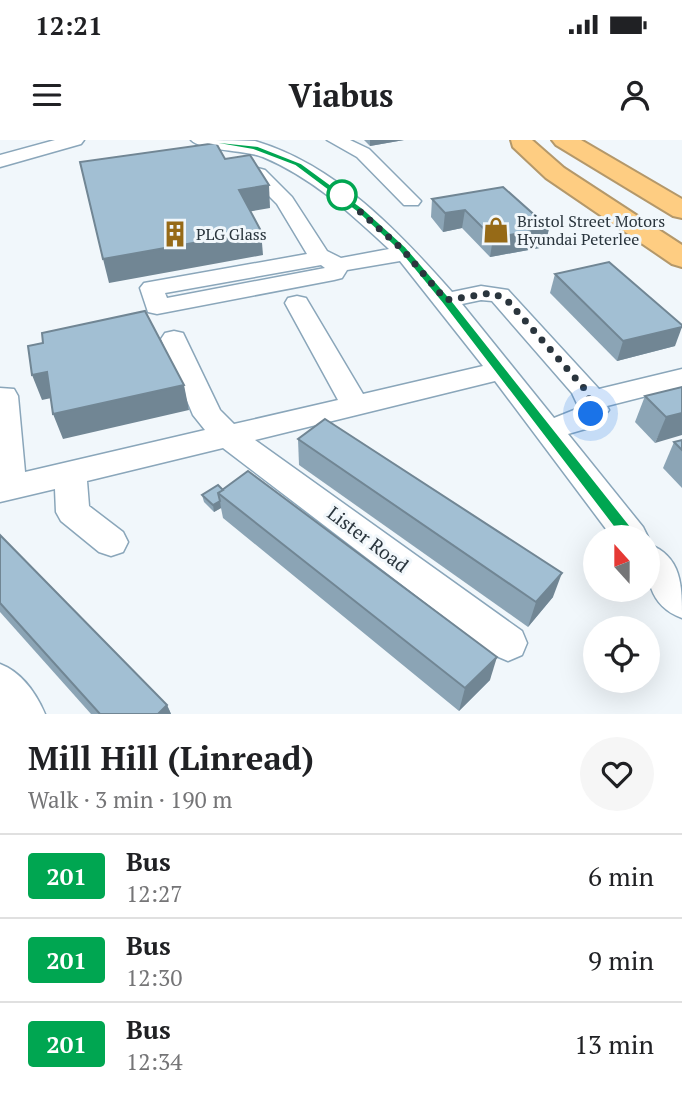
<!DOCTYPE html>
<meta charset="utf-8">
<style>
body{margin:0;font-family:"PT Serif",serif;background:#f6f6f6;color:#202124;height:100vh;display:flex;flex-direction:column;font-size:26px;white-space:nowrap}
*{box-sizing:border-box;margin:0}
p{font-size:23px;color:#757577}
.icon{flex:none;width:38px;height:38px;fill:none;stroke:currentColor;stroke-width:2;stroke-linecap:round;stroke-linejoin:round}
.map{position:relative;height:574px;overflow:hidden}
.panel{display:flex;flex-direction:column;background:#fff;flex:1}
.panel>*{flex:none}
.badge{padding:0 14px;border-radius:5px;font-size:24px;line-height:46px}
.needle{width:46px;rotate:339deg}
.buttons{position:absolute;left:583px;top:385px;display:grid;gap:14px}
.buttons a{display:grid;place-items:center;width:77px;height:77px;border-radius:50%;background:#fff;box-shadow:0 7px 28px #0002;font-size:35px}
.you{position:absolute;width:35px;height:35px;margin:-18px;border:5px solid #fff;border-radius:50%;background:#1a73e8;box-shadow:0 0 0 10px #1a73e833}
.map>.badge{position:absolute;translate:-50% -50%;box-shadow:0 0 0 4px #fff}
.round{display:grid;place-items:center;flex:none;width:74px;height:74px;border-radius:37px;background:#f6f6f6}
.overview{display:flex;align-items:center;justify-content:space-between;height:119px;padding:0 28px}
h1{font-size:33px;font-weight:700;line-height:52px}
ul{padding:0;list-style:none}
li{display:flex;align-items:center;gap:21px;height:84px;padding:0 28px;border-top:2px solid #e0e0e0}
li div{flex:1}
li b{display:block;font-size:26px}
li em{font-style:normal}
li .badge{min-width:77px;font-weight:700;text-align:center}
.status{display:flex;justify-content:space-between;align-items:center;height:49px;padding:0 35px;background:#fff;direction:ltr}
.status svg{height:19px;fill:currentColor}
header{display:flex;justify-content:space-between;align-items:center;height:91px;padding:0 28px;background:#fff;font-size:32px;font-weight:700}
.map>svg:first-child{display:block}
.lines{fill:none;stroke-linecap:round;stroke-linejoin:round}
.minor-casing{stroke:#8aa6ba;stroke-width:3}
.highway-casing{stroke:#b4986a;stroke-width:4}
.minor{fill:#fff;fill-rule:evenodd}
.highway{fill:#fecd82;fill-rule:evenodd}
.wall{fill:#8ba4b5}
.shaded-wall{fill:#718694}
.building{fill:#a2bfd3;stroke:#718694;stroke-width:2}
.line{fill:#00a651;stroke:#fff;stroke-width:2}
.walk{stroke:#2a353d;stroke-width:7;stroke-dasharray:0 12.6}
.stop-dot{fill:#fff;stroke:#00a651;stroke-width:3.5}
.labels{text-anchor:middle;stroke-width:6;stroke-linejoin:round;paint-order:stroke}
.far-poi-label{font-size:16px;fill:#2a353d;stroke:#f1f7fb;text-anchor:start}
.street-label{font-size:19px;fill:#2a353d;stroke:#f1f7fb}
</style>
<div class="status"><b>12:21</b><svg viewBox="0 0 49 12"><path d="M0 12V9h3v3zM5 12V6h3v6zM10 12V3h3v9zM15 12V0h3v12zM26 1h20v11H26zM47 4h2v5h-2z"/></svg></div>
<header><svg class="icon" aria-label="menu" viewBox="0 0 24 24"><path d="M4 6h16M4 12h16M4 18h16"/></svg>Viabus<svg class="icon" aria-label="person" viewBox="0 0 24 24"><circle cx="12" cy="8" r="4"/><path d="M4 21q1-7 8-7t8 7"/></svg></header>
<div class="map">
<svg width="682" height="574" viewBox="0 0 682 574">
<rect width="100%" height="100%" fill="#f1f7fb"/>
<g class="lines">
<g class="minor-casing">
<g id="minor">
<path d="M55,0H84L81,4L0,27V15Z"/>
<path d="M191,0C211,0 237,0 255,1C336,25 398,91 452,152L481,146L508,150L599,249L682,229V247L607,266L609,270L596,286L568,294L643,387L648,397V398L612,397L495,241L255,300L522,491L527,503L522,515L508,521L494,515L223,308L87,341L89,366L123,392L128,402L123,412L111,416L99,412L61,381L56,372L55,349L0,362V248L14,249L18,256L25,332L205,290L193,275L161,199L165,193L174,191L183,193L220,270L234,284L338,260L285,163L288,158L297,156L306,158L363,254L483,226L400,121L347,130L342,138L334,140L157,174L148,172L140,148L144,143L307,114L277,64L251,38L228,32L226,28L228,24L235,22L265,30L292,57L327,111L341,118L389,109C350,73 313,38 263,17C246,10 201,11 191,0ZM321,125L325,128L167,158L165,153ZM481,160L492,161L572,253L579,268L554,278L462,164Z"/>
<path d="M327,0H350L369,9L421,61L418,65H404L357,17Z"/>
<path d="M648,404C682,416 682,446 682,478C648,466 645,435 648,404Z"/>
<path d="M0,524C21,532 36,553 45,574H0Z"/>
</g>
</g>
<g class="highway-casing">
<g id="highway">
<path d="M511,0H532L564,28L682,105V127L672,124L546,38L513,7Z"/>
<path d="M552,0H581L682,59V78L673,76L556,5Z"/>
</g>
</g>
<use href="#minor" class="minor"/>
<use href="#highway" class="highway"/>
</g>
<g class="wall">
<path d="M364,0H404L370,6Z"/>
<path d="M432,59L549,88L545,107L490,117L462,88L443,92L431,77Z"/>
<path d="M555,134L675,206L617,221L550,153Z"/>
<path d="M682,247L655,303L635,282L645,256Z"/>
<path d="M298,299L553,457L528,487L299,325Z"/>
<path d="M682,300V348L663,328L674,302Z"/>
<path d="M223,350L490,540L459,571L223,378L221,368L214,372L204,362L202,355Z"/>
<path d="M0,395L167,565L171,574H91L0,472Z"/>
</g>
<g class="shaded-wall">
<path d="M370,0H404L370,6Z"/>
<path d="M269,45L270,68L241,73L239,50Z"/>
<path d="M465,70L462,88L443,92L445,73Z"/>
<path d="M549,88L545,107L490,117L493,98Z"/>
<path d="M261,91L263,115L109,143L103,119Z"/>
<path d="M682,187L675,206L617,221L623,201Z"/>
<path d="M47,232L56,257L42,260L32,235Z"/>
<path d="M184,245L189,270L63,299L53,274Z"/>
<path d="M682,273V295L655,303L666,277Z"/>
<path d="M220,361L221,368L214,372L213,365Z"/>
<path d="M562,433L553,457L528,487L536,462Z"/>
<path d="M497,517L490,540L459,571L465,548Z"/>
<path d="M167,565L171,574H158Z"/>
</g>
<g class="building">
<path d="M216,3L225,19L250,15L269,45L239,50L261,91L103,119L80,22Z"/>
<path d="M503,47L549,88L493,98L465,70L445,73L432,59Z"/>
<path d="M609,122L682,185V187L623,201L555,134Z"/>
<path d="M145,171L184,245L53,274L47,232L32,235L28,206L43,203L42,193Z"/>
<path d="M682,247V273L666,277L645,256Z"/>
<path d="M325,279L562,433L536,462L298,299Z"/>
<path d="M682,300V310L674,302Z"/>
<path d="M248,331L497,517L465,548L218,353Z"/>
<path d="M218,345L223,350L218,353L220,361L213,365L202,355Z"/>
<path d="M0,395L167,565L158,574H100L0,463Z"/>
</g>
<path class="line" d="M196,0H200L258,6L301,23L364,69L406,107L450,158L636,393L639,397L636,402H625L442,163L399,111L358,73L295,26L253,10Z"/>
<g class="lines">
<path class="walk" d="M342,55L337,51L402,109L446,160L492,153L506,159L584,248L594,270L591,274"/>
</g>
<defs>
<g id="shop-bare" transform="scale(2.1)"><path d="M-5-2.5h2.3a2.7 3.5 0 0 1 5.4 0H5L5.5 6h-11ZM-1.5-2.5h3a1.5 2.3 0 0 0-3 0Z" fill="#966a17" stroke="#f1f7fb" stroke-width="2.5" paint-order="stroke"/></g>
<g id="building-bare" transform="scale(2.1)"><path d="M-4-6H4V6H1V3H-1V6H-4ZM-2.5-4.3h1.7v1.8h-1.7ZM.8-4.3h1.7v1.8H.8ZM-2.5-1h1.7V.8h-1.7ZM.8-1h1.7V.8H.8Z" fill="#966a17" stroke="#f1f7fb" stroke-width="2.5" paint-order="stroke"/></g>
</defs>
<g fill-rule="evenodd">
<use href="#shop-bare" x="496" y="90"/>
<use href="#building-bare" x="175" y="94"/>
</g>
<circle class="stop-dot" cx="342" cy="55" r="14"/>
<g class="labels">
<g class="far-poi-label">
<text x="517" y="87">Bristol Street Motors<tspan x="517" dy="18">Hyundai Peterlee</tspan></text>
<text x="196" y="100">PLG Glass</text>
</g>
<g class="street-label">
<text transform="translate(368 399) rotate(37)" y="7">Lister Road</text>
</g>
</g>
</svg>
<div class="buttons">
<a><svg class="needle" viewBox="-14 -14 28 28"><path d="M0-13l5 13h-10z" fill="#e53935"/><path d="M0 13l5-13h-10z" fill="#757577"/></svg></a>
<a><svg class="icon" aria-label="locate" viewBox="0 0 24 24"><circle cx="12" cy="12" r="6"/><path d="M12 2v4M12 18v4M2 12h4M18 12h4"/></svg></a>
</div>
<div class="you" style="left:591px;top:274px"></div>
</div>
<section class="panel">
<div class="overview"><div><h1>Mill Hill (Linread)</h1><p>Walk · 3 min · 190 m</p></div><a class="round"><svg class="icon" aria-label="heart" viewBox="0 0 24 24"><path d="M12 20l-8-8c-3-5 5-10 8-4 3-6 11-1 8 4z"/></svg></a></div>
<ul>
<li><span class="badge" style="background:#00a651;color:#fff">201</span><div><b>Bus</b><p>12:27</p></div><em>6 min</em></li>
<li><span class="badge" style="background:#00a651;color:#fff">201</span><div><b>Bus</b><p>12:30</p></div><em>9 min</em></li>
<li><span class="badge" style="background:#00a651;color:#fff">201</span><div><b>Bus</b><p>12:34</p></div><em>13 min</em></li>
</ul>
</section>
